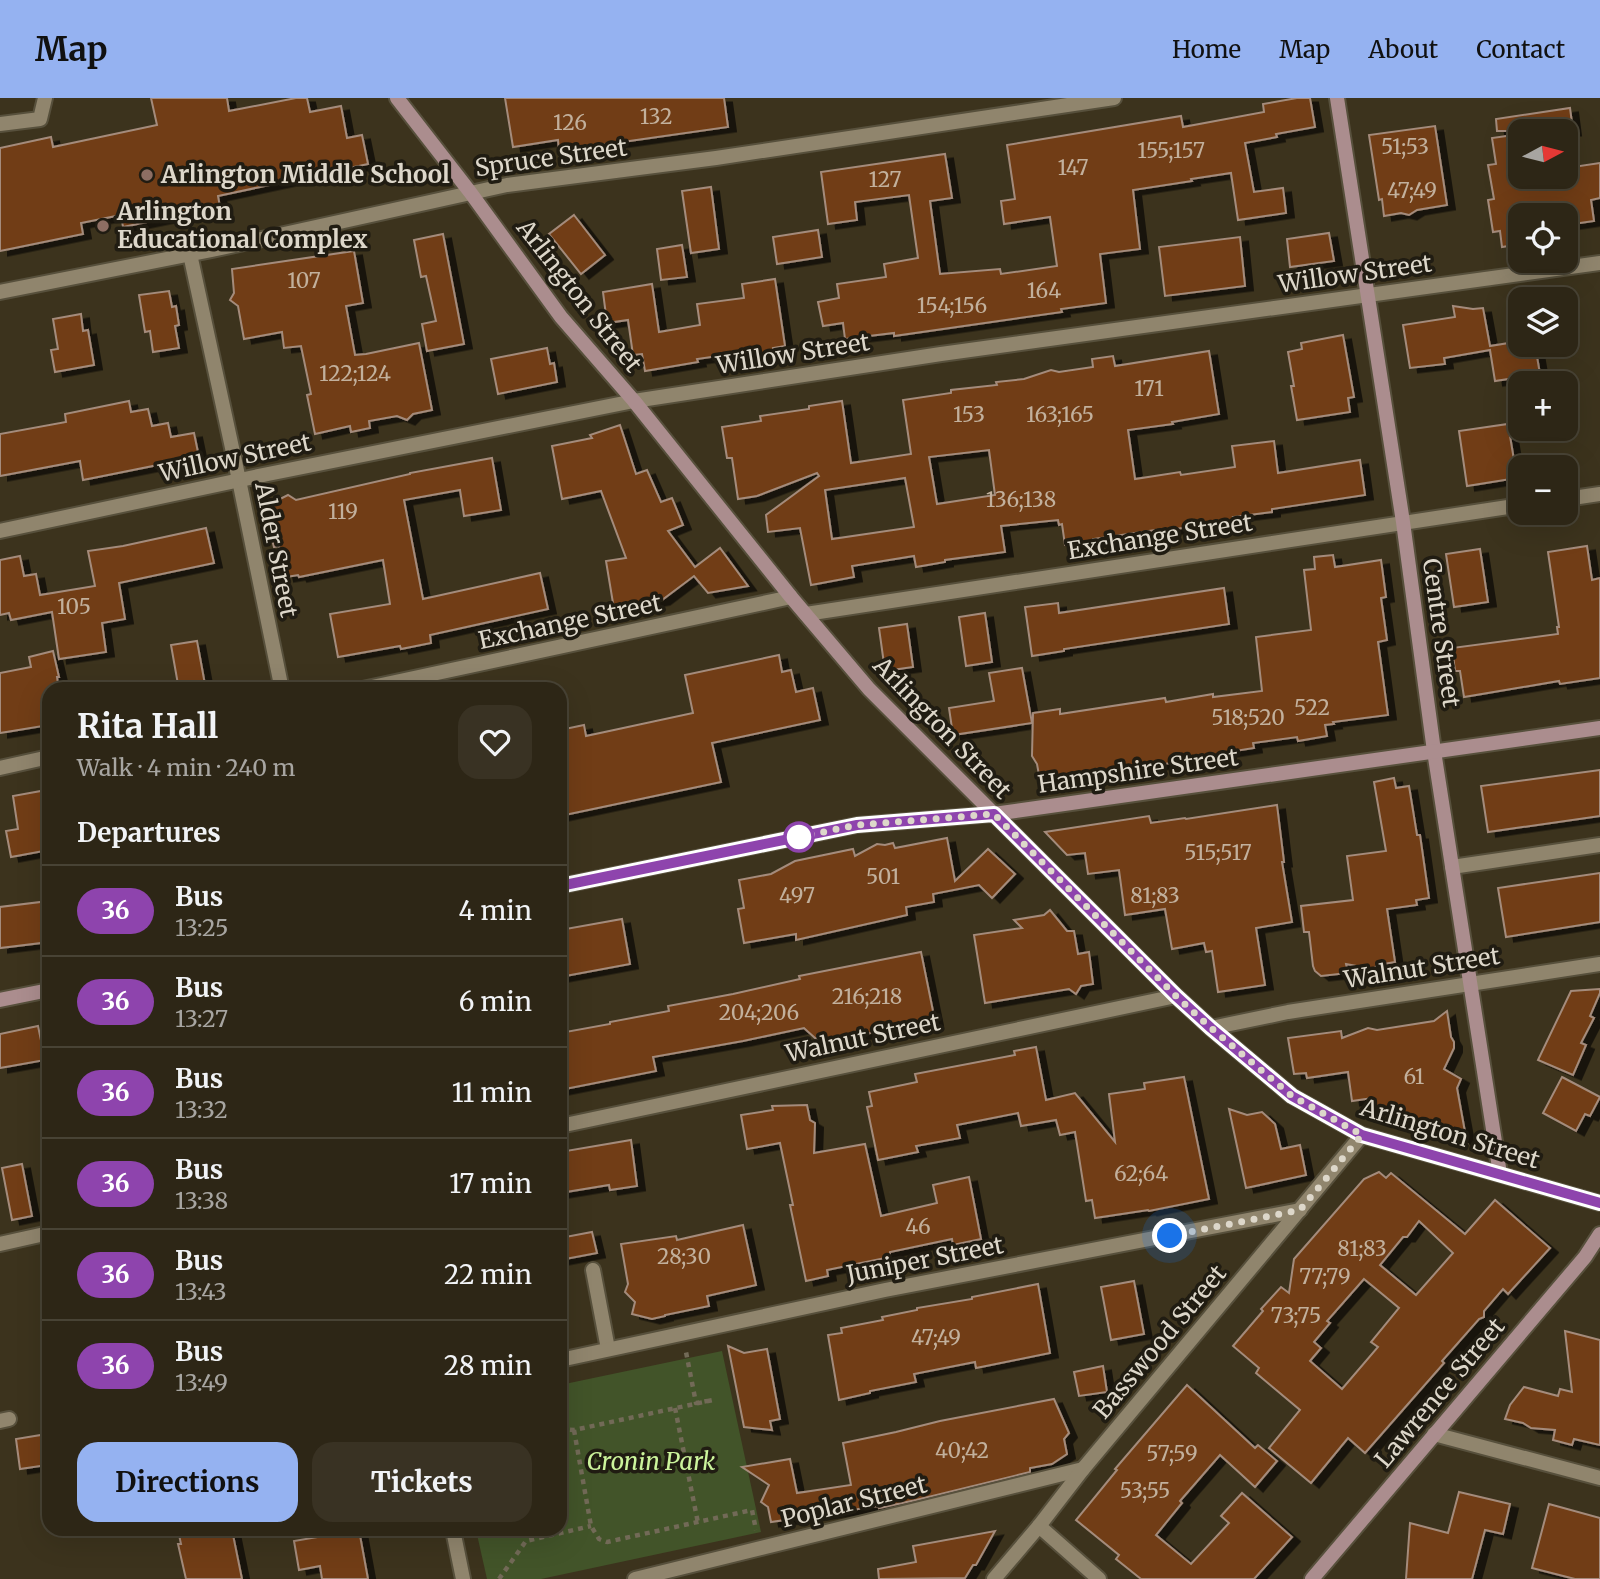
<!DOCTYPE html>
<meta charset="utf-8">
<style>
body{margin:0;font-family:Merriweather,serif;background:#393223;color:#f1f3f6;height:100vh;display:flex;flex-direction:column;font-size:26px;white-space:nowrap}
*{box-sizing:border-box;margin:0}
p{font-size:23px;color:#a7a5a1}
.icon{flex:none;width:38px;height:38px;fill:none;stroke:currentColor;stroke-width:2;stroke-linecap:round;stroke-linejoin:round}
.map{position:relative;flex:1;overflow:hidden}
.sheet{position:absolute;left:42px;top:584px;width:525px;height:854px;display:flex;flex-direction:column;background:#2d2616;border-radius:21px;box-shadow:0 7px 28px #0002,0 0 0 2px #484335}
.sheet>*{flex:none}
.badge{padding:0 14px;border-radius:23px;font-size:24px;line-height:46px}
.needle{width:46px;rotate:83deg}
.tools{position:absolute;left:1508px;top:21px;display:grid;gap:14px}
.tools a{display:grid;place-items:center;width:70px;height:70px;border-radius:14px;background:#2d2616;box-shadow:0 7px 28px #0002,0 0 0 2px #484335;font-size:35px}
.you{position:absolute;width:35px;height:35px;margin:-18px;border:5px solid #fff;border-radius:50%;background:#1a73e8;box-shadow:0 0 0 10px #1a73e833}
.map>.badge{position:absolute;translate:-50% -50%;box-shadow:0 0 0 4px #fff}
h2{padding:0 35px;font-size:26px;line-height:63px}
.round{display:grid;place-items:center;flex:none;width:74px;height:74px;border-radius:21px;background:#393223}
.overview{display:flex;align-items:center;justify-content:space-between;height:119px;padding:0 35px}
h1{font-size:33px;font-weight:700;line-height:52px}
.button{display:flex;gap:14px;margin-top:auto;padding:14px 35px}
.button a{flex:1;height:80px;border-radius:21px;background:#95b2f1;color:#111;font-size:28px;font-weight:700;line-height:80px;text-align:center}
.button a+a{background:#393223;color:#f1f3f6}
ul{padding:0;list-style:none}
li{display:flex;align-items:center;gap:21px;height:91px;padding:0 35px;border-top:2px solid #484335}
li div{flex:1}
li b{display:block;font-size:26px}
li em{font-style:normal}
li .badge{min-width:77px;font-weight:700;text-align:center}
header{display:flex;align-items:center;gap:42px;box-sizing:border-box;height:98px;padding:0 35px;background:#95b2f1;color:#111}
header strong{font-size:33px}
nav{display:flex;gap:38px;margin-inline-start:auto;font-size:24px}
.map>svg:first-child{display:block}
.green{fill:#425429}
.building{fill:#713d12;stroke:#a48b7b;stroke-width:2;fill-rule:evenodd;filter:url(#shadow)}
.lines{fill:none;stroke-linecap:round;stroke-linejoin:round}
.lane-casing{stroke:#57503c;stroke-width:18}
.street-casing{stroke:#57503c;stroke-width:18}
.secondary-casing{stroke:#57503c;stroke-width:18}
.path{stroke:#726a57;stroke-width:4.5;stroke-dasharray:5 5;stroke-linecap:butt}
.lane{stroke:#90856d;stroke-width:14}
.street{stroke:#90856d;stroke-width:14}
.secondary{stroke:#ab8d8e;stroke-width:14}
.line-casing{stroke:#fff;stroke-width:16}
.line{stroke:#8e44ad;stroke-width:10}
.walk{stroke:#ddd7ca;stroke-width:7;stroke-dasharray:0 12.6}
.education-dot{fill:#8d6e63;stroke:#201c12;stroke-width:2.5}
.stop-dot{fill:#fff;stroke:#8e44ad;stroke-width:3.5}
.labels{text-anchor:middle;stroke-width:7;stroke-linejoin:round;paint-order:stroke}
.number-label{font-size:21px;fill:#c2b09c}
.street-label{font-size:24px;fill:#ddd7ca;stroke:#201c12}
.poi-label{font-size:24px;font-weight:bold;fill:#ddd7ca;stroke:#201c12;text-anchor:start}
.park-label{font-size:24px;font-style:italic;fill:#ccf49c;stroke:#201c12}
</style>
<header>
<strong>Map</strong>
<nav><a>Home</a><a>Map</a><a>About</a><a>Contact</a></nav>
</header>
<div class="map">
<svg width="1600" height="1481" viewBox="0 0 1600 1481">
<defs>
<filter id="shadow"><feDropShadow dx="8" dy="4.5" stdDeviation="0" flood-color="#0009"/></filter>
</defs>
<rect width="100%" height="100%" fill="#3c331d"/>
<path class="green" d="M722,1253L761,1434L541,1481H487L476,1432H560V1287Z"/>
<g class="building">
<path d="M151,0H227L229,13L296,0H307L310,14L341,8L347,40L362,37L368,66L218,98L220,109L123,129L121,117L81,125L83,136L0,153V50L51,39L53,49L157,27Z"/>
<path d="M505,0H724L728,29L559,53L558,42L513,49Z"/>
<path d="M1297,0H1310L1315,29L1276,36L1277,39L1245,45L1254,94L1283,90L1286,115L1238,122L1231,75L1191,81L1192,83L1133,92L1140,151L1100,156L1106,205L1061,211L1062,214L894,238V235L845,241L843,225L823,228L818,204L839,200L837,186L886,179L884,166L918,160L909,97L855,104L857,122L828,126L821,74L945,56L952,100L930,103L940,176L1000,171L1001,176L1057,168L1050,119L1004,126L1001,103L1015,101L1007,47L1181,18L1183,29L1264,14L1263,6Z"/>
<path d="M1570,10L1573,33H1497L1496,21Z"/>
<path d="M1435,28L1447,107L1417,112L1409,117L1401,115L1384,118L1382,101L1379,102L1369,37Z"/>
<path d="M1521,36V79H1566V70L1600,65V100L1591,102L1594,123L1566,127V117H1521V146L1502,149L1500,133L1493,134L1488,102L1494,101L1488,67L1496,66L1492,40Z"/>
<path d="M711,89L719,151L691,155L682,93Z"/>
<path d="M574,117L605,157L581,176L549,136Z"/>
<path d="M818,132L822,159L777,166L773,139Z"/>
<path d="M1329,135L1334,163L1290,169L1287,141Z"/>
<path d="M443,136L464,246L427,253L422,226L436,223L426,178L421,179L414,142Z"/>
<path d="M1240,139L1245,188L1165,198L1159,149Z"/>
<path d="M682,147L687,179L661,182L657,151Z"/>
<path d="M354,153L363,205L346,208L355,257L366,256L419,245L432,312L413,316L407,322L397,318L369,323L370,330L351,334L350,328L315,336L307,297L311,296L301,248L284,250L282,234L244,241L238,208L230,202L234,195L232,171Z"/>
<path d="M775,181L785,248L773,250L774,254L753,257L752,253L697,261L698,264L645,273L642,256L633,257L628,222L607,225L603,194L652,186L659,234L700,227L697,206L744,200L742,186Z"/>
<path d="M169,193L172,209L176,208L179,227L175,228L179,250L153,254L150,233L145,234L139,197Z"/>
<path d="M1453,208L1473,211L1483,210L1490,248L1521,243V247H1535L1540,276L1495,283L1490,252L1444,260L1445,266L1410,270L1403,227L1455,219Z"/>
<path d="M81,216L83,233L88,232L94,267L55,274L51,252L58,251L53,221Z"/>
<path d="M1343,237L1354,299L1348,300L1350,314L1297,322L1291,288H1294L1288,254L1302,251L1301,245Z"/>
<path d="M547,250L550,266L554,265L557,284L498,296L491,261Z"/>
<path d="M1209,253L1219,316L1172,324L1173,326L1128,332L1135,381L1180,374L1181,377L1235,369L1232,348L1274,343L1278,375L1360,362L1365,397L1272,411V414L1233,419L1234,422L1156,434V432L1093,441V444L1065,447L1062,426L1059,427L1058,422L1001,428L1005,454L945,462V464L916,469L914,458L852,468L854,479L811,487L800,430L768,434L766,417L819,378L817,375L757,398L738,401L732,360H727L722,329L761,323L760,318L809,311V308L842,303L851,365L911,356L903,302L951,295V292L997,287L996,284L1024,281L1051,272L1059,274L1093,269L1092,261L1113,258L1115,268ZM989,352L995,397L937,406L929,359ZM905,380L914,429L832,441L825,392Z"/>
<path d="M129,303L131,314L148,311L152,328L168,325L171,339L194,335L200,364L164,371L163,366L83,382L80,363L0,378V336L66,324L65,316Z"/>
<path d="M1508,326L1517,380L1467,388L1459,333Z"/>
<path d="M620,327L636,376L647,372L661,404L672,400L683,427L668,433L695,469L720,450L748,488L708,495L694,478L662,502L614,511L606,463L626,460L601,393L562,401L552,348L592,340L590,337Z"/>
<path d="M492,360L501,412L464,418L460,392L404,402L423,501L540,475L548,511L430,537L431,545L401,551L400,548L338,559L330,516L390,506L383,462L299,479L298,477L286,479L279,448L274,449L269,430L276,429L271,407L278,406L280,401L288,397L296,402L410,376V375Z"/>
<path d="M206,430L214,465L119,485L125,521L102,525L106,554L59,561L52,514L11,522L9,515L0,517V462L20,458L24,478L36,476L40,497L95,488L88,453L123,448Z"/>
<path d="M1587,448L1592,482L1600,480V580L1560,586L1559,583L1464,599L1460,573H1455L1452,550L1558,536L1557,529H1559L1548,454Z"/>
<path d="M1480,451L1488,504L1454,509L1446,456Z"/>
<path d="M1333,457L1335,469L1381,462L1386,499L1381,500L1387,542L1378,544L1388,617L1333,624L1334,626L1325,627L1327,638L1298,643L1297,639L1253,645L1254,650L1222,655V657L1158,667L1157,664L1054,681L1053,675L1039,677L1037,666L1032,658L1033,615L1060,611V616L1165,600L1166,604L1213,596V599L1262,593L1256,539L1311,532L1304,472L1315,471L1314,459Z"/>
<path d="M1224,490L1229,526L1064,551V553L1032,558L1025,509L1058,505L1059,515Z"/>
<path d="M985,515L992,564L966,568L959,519Z"/>
<path d="M907,526L913,569L885,573L879,530Z"/>
<path d="M197,543L206,592H179L171,547Z"/>
<path d="M53,553L59,579H57L59,592H49V627L0,635V575L31,569L29,559Z"/>
<path d="M779,557L782,574L791,572L796,594L813,590L820,622L712,645L721,684L560,718V632L584,627L586,638L693,615L685,577Z"/>
<path d="M1022,570L1032,625L953,637L949,610L994,603L989,575Z"/>
<path d="M1600,672V718L1488,734L1481,688Z"/>
<path d="M1394,680L1396,690L1409,688L1417,737H1420L1429,800L1416,802L1417,807L1387,811L1395,864L1378,867L1373,871L1346,866L1348,875L1321,878L1315,873L1313,868L1309,834H1304L1301,808L1353,802L1347,758L1386,753L1374,684Z"/>
<path d="M41,693L49,743V752L11,759L6,733L18,731L13,698Z"/>
<path d="M1277,707L1284,764H1282L1292,824L1256,830L1265,887L1218,894L1212,853L1206,854L1204,845L1172,851L1165,811L1125,817L1119,772L1088,776L1085,755L1067,757L1045,734L1149,718L1151,725L1185,720L1186,721Z"/>
<path d="M947,740L955,783L988,751L1015,776L992,800L979,787L933,796L934,804L906,809L907,817L796,842V836L744,845L738,811L744,810L739,782L771,776L795,763L853,751L855,758L877,746L885,747L893,745L895,750Z"/>
<path d="M1600,775V824L1506,839L1498,790Z"/>
<path d="M49,803V844L0,850V809Z"/>
<path d="M1050,812L1067,833H1074L1078,856L1089,854L1093,886L1081,888L1076,896L1069,891L985,905L974,837L1022,830L1014,822L1044,817Z"/>
<path d="M622,821L630,866L560,879V832Z"/>
<path d="M921,854L935,923L833,942L815,940L804,930L743,943L653,959L656,973L560,992V935L610,926V924L669,913L668,908L733,896L800,881L799,878Z"/>
<path d="M1600,891V895L1590,918L1594,920L1581,945L1586,947L1573,977L1538,962L1571,893Z"/>
<path d="M1447,913L1451,939L1454,944V950L1444,971L1461,981L1457,990L1467,1045L1446,1029L1391,1014L1382,1015L1377,1011L1372,1000L1352,1003L1348,974L1307,980L1306,975L1294,976L1288,940L1341,933L1342,940L1368,930L1377,932L1434,923Z"/>
<path d="M38,928L45,962L0,970V936Z"/>
<path d="M1036,949L1046,1002L1075,995L1115,1044L1109,996L1145,991L1144,985L1184,979L1209,1101L1149,1113L1148,1112L1095,1120L1092,1102L1086,1103L1075,1034L1060,1037L1056,1022L1021,1028L1018,1015L957,1027L960,1040L916,1048L918,1054L878,1062L867,1009L872,1008L869,994L917,984L915,976L1015,957L1014,953Z"/>
<path d="M1562,979L1600,999L1590,1018L1585,1016L1576,1033L1543,1015Z"/>
<path d="M807,1007L810,1022L815,1025L814,1055L865,1046L881,1118L937,1105L933,1087L969,1079L981,1141L953,1147L952,1141L890,1154V1159L827,1172L828,1178L806,1183L790,1107H793L780,1045L747,1051L741,1017L773,1012L772,1008Z"/>
<path d="M1229,1011L1247,1017L1262,1014L1275,1026L1281,1051L1300,1047L1306,1077L1246,1090Z"/>
<path d="M631,1042L637,1088L610,1092L609,1087L560,1095V1054Z"/>
<path d="M22,1066L32,1118L12,1122L2,1070Z"/>
<path d="M1379,1074L1386,1080L1391,1075L1465,1136L1495,1102L1550,1150L1508,1196L1503,1191L1484,1213V1219L1479,1221L1442,1263L1444,1265L1365,1355L1348,1340L1311,1385L1269,1350L1300,1312L1256,1275L1259,1270L1233,1248L1263,1213L1261,1211L1281,1189L1289,1195L1294,1161L1364,1081ZM1419,1123L1453,1155L1416,1197L1380,1167L1403,1139H1407ZM1364,1181L1399,1210L1371,1244L1378,1249L1342,1291L1310,1263L1321,1250L1314,1244L1330,1225L1327,1223Z"/>
<path d="M743,1127L756,1187L707,1198L709,1208L665,1217V1218L652,1221L632,1216L635,1204L625,1194L628,1186L621,1146L676,1138L677,1142Z"/>
<path d="M592,1134L597,1155L560,1162V1140Z"/>
<path d="M1134,1183L1144,1236L1111,1242L1101,1189Z"/>
<path d="M1038,1186L1050,1255L976,1270L975,1264L914,1276L916,1284L870,1293V1295L839,1302L828,1237L842,1235L841,1230L883,1222L882,1219L917,1212V1210L972,1201V1199Z"/>
<path d="M1565,1233L1600,1242V1347L1574,1341L1572,1347L1553,1342L1555,1332L1531,1330L1523,1325L1505,1321L1510,1307L1524,1289L1558,1298L1560,1291L1572,1294Z"/>
<path d="M728,1248L744,1255L767,1251L780,1321L770,1323L772,1332L744,1329Z"/>
<path d="M1103,1268L1107,1294L1079,1298L1074,1274Z"/>
<path d="M1187,1287L1255,1350L1258,1347L1277,1363L1255,1389L1220,1357L1180,1403L1182,1405L1156,1437L1191,1466L1229,1425L1221,1418L1242,1395L1292,1439L1254,1481H1141L1116,1461L1119,1457L1076,1422L1117,1372L1115,1371Z"/>
<path d="M1054,1301L1069,1335L1064,1341L1067,1356L1052,1366L1030,1370V1374L916,1402L879,1410L878,1408L771,1424L768,1409L761,1404L769,1387L742,1369L790,1361L797,1395L851,1387L843,1345L896,1334L940,1323Z"/>
<path d="M41,1337L47,1367L20,1371L16,1341Z"/>
<path d="M1459,1394L1510,1406L1503,1436L1485,1432L1472,1481H1406L1410,1425L1448,1435Z"/>
<path d="M1549,1406L1600,1420V1481H1575L1532,1470Z"/>
<path d="M178,1432H232L242,1481H186L178,1446H181Z"/>
<path d="M359,1432L368,1481H322L320,1468L299,1472L294,1443Z"/>
<path d="M995,1433L976,1467H973L965,1480L879,1481L878,1471L916,1464L913,1448Z"/>
</g>
<g class="lines">
<g class="lane-casing">
<g id="lane">
<path d="M0,26L40,21L45,0"/>
<path d="M1452,769L1600,747"/>
<path d="M593,1172L608,1251"/>
</g>
</g>
<g class="street-casing">
<g id="street">
<path d="M190,156L239,382L282,592"/>
<path d="M0,194L212,152L507,87L716,60L1114,0"/>
<path d="M1566,401L1600,396"/>
<path d="M0,433L268,376L634,303L941,256L1600,165"/>
<path d="M806,516L1521,407"/>
<path d="M358,592L791,499"/>
<path d="M0,670L49,659"/>
<path d="M1211,930L1288,914L1600,866"/>
<path d="M560,1028L1176,898"/>
<path d="M0,1146L49,1135"/>
<path d="M560,1262L885,1192L1300,1112"/>
<path d="M0,1323L9,1321"/>
<path d="M1434,1336L1600,1380"/>
<path d="M1039,1428L1099,1481"/>
<path d="M453,1432L463,1481"/>
<path d="M635,1481L1083,1371"/>
<path d="M994,1481L1039,1428L1083,1371L1362,1037"/>
</g>
</g>
<g class="secondary-casing">
<g id="secondary">
<path d="M397,0L470,94L561,219L634,303L791,499L869,591L1176,898L1211,930L1292,998L1362,1037L1600,1105"/>
<path d="M1337,0L1403,424L1434,653L1500,1076"/>
<path d="M560,788L857,727L994,716L1600,630"/>
<path d="M0,902L49,892"/>
<path d="M1312,1481L1585,1159L1600,1136"/>
</g>
</g>
<g class="path">
<path d="M675,1310L698,1425"/>
<path d="M560,1331L574,1332L713,1302L696,1305L686,1254"/>
<path d="M574,1332L591,1428L599,1441L607,1444L752,1412L756,1432"/>
<path d="M499,1481L526,1443L591,1428"/>
</g>
<use href="#lane" class="lane"/>
<use href="#street" class="street"/>
<use href="#secondary" class="secondary"/>
</g>
<g class="lines">
<g class="line-casing">
<path id="line" d="M560,788L857,727L994,716L1176,898L1211,930L1292,998L1362,1037L1600,1105"/>
</g>
<use href="#line" class="line"/>
<path class="walk" d="M799,739L857,727L994,716L1176,898L1211,930L1292,998L1362,1037L1300,1112L1170,1138"/>
</g>
<g class="education-dot">
<circle cx="147" cy="77" r="7"/>
<circle cx="103" cy="128" r="7"/>
</g>
<circle class="stop-dot" cx="799" cy="739" r="14"/>
<g class="labels">
<g class="number-label">
<text x="656" y="26">132</text>
<text x="570" y="32">126</text>
<text x="1405" y="56">51;53</text>
<text x="1171" y="60">155;157</text>
<text x="1073" y="77">147</text>
<text x="885" y="89">127</text>
<text x="1412" y="100">47;49</text>
<text x="304" y="190">107</text>
<text x="1044" y="200">164</text>
<text x="952" y="215">154;156</text>
<text x="355" y="283">122;124</text>
<text x="1149" y="298">171</text>
<text x="969" y="324">153</text>
<text x="1060" y="324">163;165</text>
<text x="1021" y="409">136;138</text>
<text x="343" y="421">119</text>
<text x="74" y="516">105</text>
<text x="1312" y="617">522</text>
<text x="1248" y="627">518;520</text>
<text x="1218" y="762">515;517</text>
<text x="883" y="786">501</text>
<text x="797" y="805">497</text>
<text x="1155" y="805">81;83</text>
<text x="867" y="906">216;218</text>
<text x="759" y="922">204;206</text>
<text x="1414" y="986">61</text>
<text x="1141" y="1083">62;64</text>
<text x="918" y="1136">46</text>
<text x="1362" y="1158">81;83</text>
<text x="684" y="1166">28;30</text>
<text x="1325" y="1186">77;79</text>
<text x="1296" y="1225">73;75</text>
<text x="936" y="1247">47;49</text>
<text x="962" y="1360">40;42</text>
<text x="1172" y="1363">57;59</text>
<text x="1145" y="1400">53;55</text>
</g>
<g class="street-label">
<text transform="translate(551 60) rotate(-8)" y="8">Spruce Street</text>
<text transform="translate(1355 176) rotate(-8)" y="8">Willow Street</text>
<text transform="translate(579 198) rotate(52)" y="8">Arlington Street</text>
<text transform="translate(793 256) rotate(-9)" y="8">Willow Street</text>
<text transform="translate(235 360) rotate(-12)" y="8">Willow Street</text>
<text transform="translate(1160 439) rotate(-9)" y="8">Exchange Street</text>
<text transform="translate(276 452) rotate(79)" y="8">Alder Street</text>
<text transform="translate(570 524) rotate(-12)" y="8">Exchange Street</text>
<text transform="translate(1441 535) rotate(82)" y="8">Centre Street</text>
<text transform="translate(942 630) rotate(46)" y="8">Arlington Street</text>
<text transform="translate(1138 673) rotate(-8)" y="8">Hampshire Street</text>
<text transform="translate(1422 870) rotate(-9)" y="8">Walnut Street</text>
<text transform="translate(863 940) rotate(-12)" y="8">Walnut Street</text>
<text transform="translate(1450 1036) rotate(17)" y="8">Arlington Street</text>
<text transform="translate(925 1162) rotate(-11)" y="8">Juniper Street</text>
<text transform="translate(1160 1244) rotate(-50)" y="8">Basswood Street</text>
<text transform="translate(1440 1295) rotate(-50)" y="8">Lawrence Street</text>
<text transform="translate(854 1404) rotate(-14)" y="8">Poplar Street</text>
</g>
<g class="poi-label">
<text x="161" y="85">Arlington Middle School</text>
<text x="117" y="122">Arlington<tspan x="117" dy="28">Educational Complex</tspan></text>
</g>
<g class="park-label">
<text x="651" y="1372">Cronin Park</text>
</g>
</g>
</svg>
<div class="tools">
<a><svg class="needle" viewBox="-14 -14 28 28"><path d="M0-13l5 13h-10z" fill="#e53935"/><path d="M0 13l5-13h-10z" fill="#a7a5a1"/></svg></a>
<a><svg class="icon" aria-label="locate" viewBox="0 0 24 24"><circle cx="12" cy="12" r="6"/><path d="M12 2v4M12 18v4M2 12h4M18 12h4"/></svg></a>
<a><svg class="icon" aria-label="layers" viewBox="0 0 24 24"><path d="M12 4l9 5-9 5-9-5zM3 14l9 5 9-5"/></svg></a>
<a>+</a>
<a>−</a>
</div>
<div class="you" style="left:1170px;top:1138px"></div>
<section class="sheet">
<div class="overview"><div><h1>Rita Hall</h1><p>Walk · 4 min · 240 m</p></div><a class="round"><svg class="icon" aria-label="heart" viewBox="0 0 24 24"><path d="M12 20l-8-8c-3-5 5-10 8-4 3-6 11-1 8 4z"/></svg></a></div>
<h2>Departures</h2>
<ul>
<li><span class="badge" style="background:#8e44ad;color:#fff">36</span><div><b>Bus</b><p>13:25</p></div><em>4 min</em></li>
<li><span class="badge" style="background:#8e44ad;color:#fff">36</span><div><b>Bus</b><p>13:27</p></div><em>6 min</em></li>
<li><span class="badge" style="background:#8e44ad;color:#fff">36</span><div><b>Bus</b><p>13:32</p></div><em>11 min</em></li>
<li><span class="badge" style="background:#8e44ad;color:#fff">36</span><div><b>Bus</b><p>13:38</p></div><em>17 min</em></li>
<li><span class="badge" style="background:#8e44ad;color:#fff">36</span><div><b>Bus</b><p>13:43</p></div><em>22 min</em></li>
<li><span class="badge" style="background:#8e44ad;color:#fff">36</span><div><b>Bus</b><p>13:49</p></div><em>28 min</em></li>
</ul>
<div class="button"><a>Directions</a><a>Tickets</a></div>
</section>
</div>
